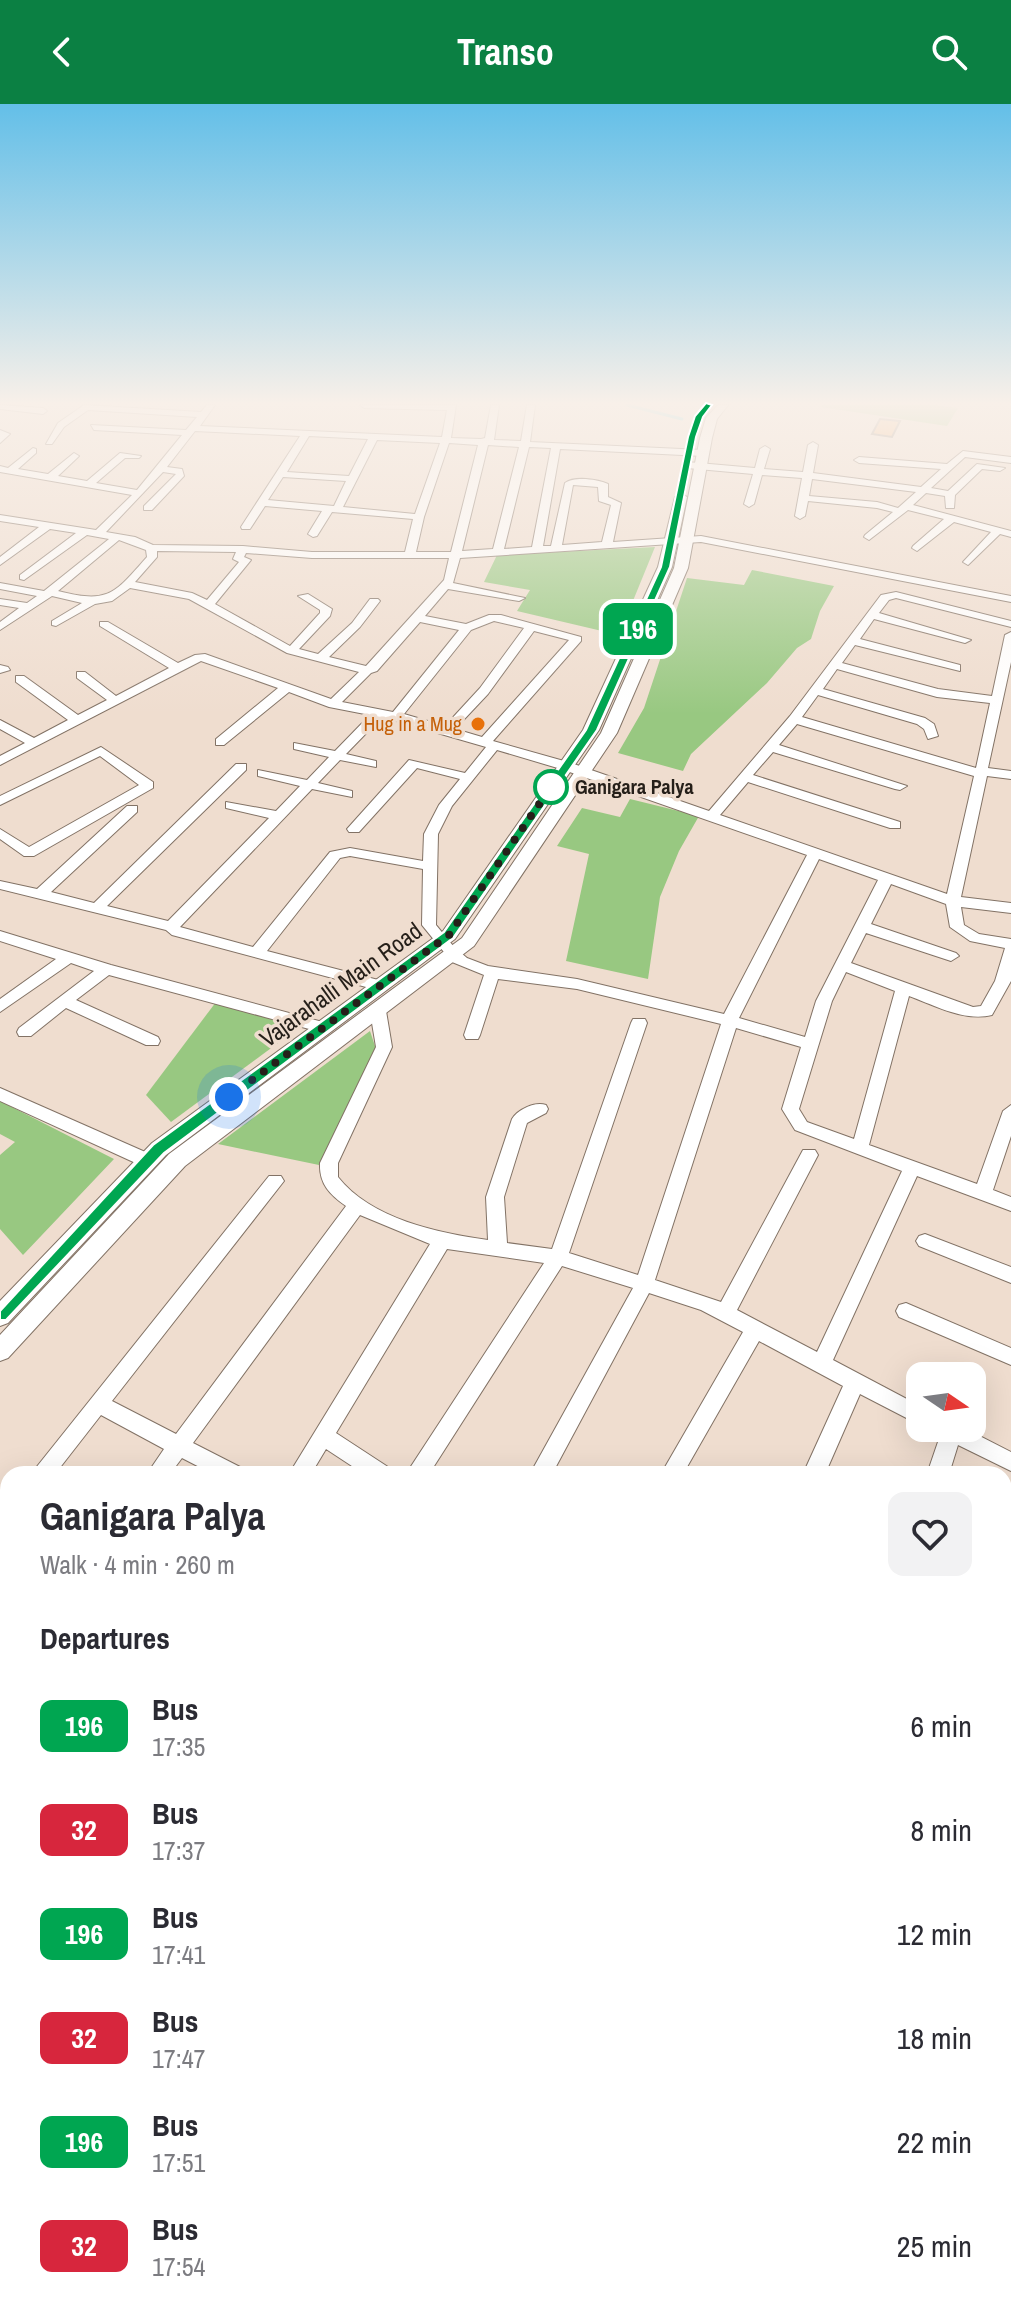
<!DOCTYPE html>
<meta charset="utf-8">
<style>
body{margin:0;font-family:"Archivo Narrow",sans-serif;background:#f2f2f3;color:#2b2b33;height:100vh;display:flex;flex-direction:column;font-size:30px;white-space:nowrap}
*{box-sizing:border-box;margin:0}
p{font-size:26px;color:#7c7c81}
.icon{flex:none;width:44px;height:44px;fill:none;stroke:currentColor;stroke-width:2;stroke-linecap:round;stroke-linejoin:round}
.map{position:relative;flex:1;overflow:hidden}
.side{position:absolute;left:0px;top:1362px;width:1012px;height:848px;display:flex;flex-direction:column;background:#fff;border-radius:24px 24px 0 0;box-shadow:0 8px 32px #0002}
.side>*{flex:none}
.badge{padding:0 16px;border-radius:12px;font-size:28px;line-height:52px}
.needle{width:52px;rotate:103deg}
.buttons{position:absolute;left:906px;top:1258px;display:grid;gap:16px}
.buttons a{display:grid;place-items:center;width:80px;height:80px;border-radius:16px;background:#fff;box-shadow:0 8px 32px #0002;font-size:40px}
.you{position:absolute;width:40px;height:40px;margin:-20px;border:6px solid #fff;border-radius:50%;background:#1a73e8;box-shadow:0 0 0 12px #1a73e833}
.map>.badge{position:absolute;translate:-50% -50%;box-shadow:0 0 0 4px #fff}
h2{padding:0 40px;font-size:30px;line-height:72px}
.round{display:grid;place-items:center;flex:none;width:84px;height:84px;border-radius:16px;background:#f2f2f3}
.headline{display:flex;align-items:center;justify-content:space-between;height:136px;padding:0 40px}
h1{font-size:38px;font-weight:700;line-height:60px}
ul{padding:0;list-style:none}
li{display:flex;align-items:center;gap:24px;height:104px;padding:0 40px}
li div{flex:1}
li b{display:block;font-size:30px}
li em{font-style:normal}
li .badge{min-width:88px;font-weight:700;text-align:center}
header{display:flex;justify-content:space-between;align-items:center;height:104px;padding:0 40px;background:#0b8043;color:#fff;font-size:36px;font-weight:700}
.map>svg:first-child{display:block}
.green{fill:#98c881}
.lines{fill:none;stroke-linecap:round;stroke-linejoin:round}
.stream{stroke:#3cd0e9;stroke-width:3}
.building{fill:#f9ad67;stroke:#807164;stroke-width:2}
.minor-casing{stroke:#827265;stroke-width:2}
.major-casing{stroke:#827265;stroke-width:2}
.minor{fill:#fff;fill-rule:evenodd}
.major{fill:#fff;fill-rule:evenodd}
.line{fill:#00a651;stroke:#fff;stroke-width:2}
.walk{stroke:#251f19;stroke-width:8;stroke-dasharray:0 14.4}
.food-dot{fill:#e8710a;stroke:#efddcf;stroke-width:3}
.stop-dot{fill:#fff;stroke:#00a651;stroke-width:4}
.labels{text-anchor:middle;stroke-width:7;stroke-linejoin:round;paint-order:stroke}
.far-food-label{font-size:20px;fill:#c56008;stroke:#efddcf;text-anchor:end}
.far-stop-label{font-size:20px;font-weight:bold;fill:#251f19;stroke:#efddcf;text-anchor:start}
.street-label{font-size:24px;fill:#251f19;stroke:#efddcf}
</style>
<header><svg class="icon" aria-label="back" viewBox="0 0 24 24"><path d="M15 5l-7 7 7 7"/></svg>Transo<svg class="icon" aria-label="search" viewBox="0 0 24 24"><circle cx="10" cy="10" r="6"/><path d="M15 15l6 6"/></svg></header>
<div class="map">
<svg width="1011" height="2210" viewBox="0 0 1011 2210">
<rect width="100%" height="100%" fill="#efddcf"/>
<g class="green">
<path d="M822,301H935L958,304L947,322L821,303Z"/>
<path d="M655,443L619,531L517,507L530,486L484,478L497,451Z"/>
<path d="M752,466L834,482L820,507L811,535L797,544L767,579L691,650L683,667L618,649L644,604L687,474L744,481Z"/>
<path d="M630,695L699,712L679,747L660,793L648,875L566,857L589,750L557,742L582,704L620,713Z"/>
<path d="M216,898L301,922L171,1018L146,991Z"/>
<path d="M370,927L377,948L319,1061L218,1040Z"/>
<path d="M0,997L114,1055L23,1151L0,1125V1051L15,1038L0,1030Z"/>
</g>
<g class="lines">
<path class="stream" d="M627,301L682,315"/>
</g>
<path class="building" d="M880,315L900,317L892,333L872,330Z"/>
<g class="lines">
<g class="minor-casing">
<g id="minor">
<path d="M0,301L43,304L47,307L43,310L0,305Z"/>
<path d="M84,301L201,308L207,301H215L200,322L442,333L447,306L364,304L360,301H456L451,334L481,335L485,334L491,301H499L494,336L521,337L527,301H535L530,338L703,346L708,349L703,352L560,345L543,442H551L565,379C574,372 598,375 608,380V393L621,399L613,438L701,432L1011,492V498L701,438L460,454L453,479L525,494L519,497L448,485L425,512L466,520L489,511H501L581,533V537L493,637L571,659L709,707L790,612L881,491L896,488L1011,517V523L896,494L889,496L879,509L971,536L965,539L874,515L860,535L960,561V567L855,541L842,559L938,585L992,592L1005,531L1011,528V558L988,664L1011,667V675L987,672L961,793L1011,799V809L961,803L964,821L979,830L1011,835V877L992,911C964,918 934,901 909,892L869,1041L977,1080L1003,1007L1011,1001V1032L993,1086L1011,1093V1107L917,1072L833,1256L920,1302V1321L860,1290L825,1370H803L843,1282L759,1237L683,1370H661L743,1228L701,1206L649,1189L552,1370H530L633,1184L562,1162L429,1370H406L544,1159L447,1145L336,1329L388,1363L392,1370H364L326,1345L311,1370H289L430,1140L360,1111L193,1339L240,1363L244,1370H213L182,1354L170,1370H147L164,1345L101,1311L55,1370H31L269,1072H281L284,1077L112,1297L176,1330L346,1102C330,1091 319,1080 320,1059L376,943L370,907L372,903L378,902L386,907L392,943L338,1059V1073C371,1115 438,1129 488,1136L486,1093L512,1015C517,1006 535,997 546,1001L548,1005L546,1009L527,1019L504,1093L507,1139L552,1145L631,919L633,915H645L647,919L569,1149L638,1171L721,920L577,885L498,875L480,931L478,935H466L464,931L484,871L452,858L422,821L423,765L350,752L340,754L267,847L386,878L389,882L386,886L381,887L172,831L166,826L0,785V777L37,785L127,702H137V708L51,788L94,799L236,660H246V666L107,802L168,817L269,714L226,704V698L276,707L300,682L258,672V666L307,676L329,653L294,645V639L335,647L370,611L329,603L289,588L224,641H216V635L278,584L201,557L0,661V652L25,639L0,625V616L34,634L68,616L16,578V572H24L78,611L107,596L77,574V568H85L116,592L169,564L100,522V518H108L178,559L195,551L205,550L331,595L359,568L287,549L189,495L130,484L112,497L95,500L56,522L52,521V517L82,499L52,492L0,526V518L19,504L0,501V495L27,499L37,492L0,485V479L44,487L109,435L87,431L24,476L20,475V471L76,429L50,425L0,461V453L39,423L0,417V411L96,426L132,391L0,368V362L8,364L33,344L36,345V349L18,365L48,370L74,349L79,352L77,354L58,372L87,377L120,349L141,352L139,354H125L96,379L137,386L182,331L94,326L91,321L186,326L197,313L88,306L64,323L52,340H46L58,319ZM195,327L300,332L241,423L242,425H250L265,402L322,407L308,430L313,433L317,432L332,408L413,415L405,448H312L243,442L153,441L135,433L106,428L163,368L176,370L144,402V406H152L184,372L182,365L167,363ZM309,332L368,335L349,372L287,368ZM377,336L440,339L415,410L343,403ZM449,339L478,341L451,448H416L424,413ZM488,341L519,343L493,445L462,447ZM529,343L551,344L532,443L504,445ZM283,373L346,377L334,402L268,396ZM573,381L598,383L599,397L611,401L602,438L562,441ZM119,436L146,446L147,453C114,490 109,500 58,487ZM157,447L236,448L233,455L239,458L207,496L192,489L135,478L157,453ZM246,449L312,454H449L444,476L366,562L329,553L360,523L380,497L378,495H370L352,519L318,550L299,545L330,512L332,505L308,490L298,492L320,506V509L290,542L215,500L251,456L244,453ZM494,517L524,524L480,584L445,622L404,610L471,526ZM420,518L459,526L393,608L342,598L371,569L377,567ZM534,527L569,536L482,633L455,625L488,590ZM837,565L937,593L990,599L976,664L802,613L818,591L917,620L924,625L928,635L938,632L934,620L925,614L823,585ZM382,613L486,643L465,669L409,656L347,725L349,728H359L417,664L460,675L439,701L424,730L423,757L350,744L330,748L253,843L180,823L312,685L352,693V687L318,679L340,656L376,663V657L346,650ZM797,620L974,672L947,790L720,711L748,678L890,724H900V718L753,671L773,648L895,685L900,686L907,682L779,641ZM497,646L561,665L807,751L724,910L577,875L488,862L467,854L454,843L436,821L438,730L452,702ZM819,755L878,776L816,897L805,933L739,914ZM891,780L946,800L950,823L970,837L1005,844L995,877L981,902L973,903L851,859L866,829L951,857L959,852L956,849L871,820ZM846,868L895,887L854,1035L807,1018L799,1005L832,897ZM736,924L801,943L782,1005L795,1026L902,1067L817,1248L737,1206L818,1051L815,1046H803L721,1198L655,1176Z"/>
<path d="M0,326L10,330L0,339Z"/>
<path d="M813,338L818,341L813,369L921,383L941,365L859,359L854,356L859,353L947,360L963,347L1011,353V359L965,353L931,384L948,387L977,360L1005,364L1000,367L982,365L955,391L954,404H946L945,392L926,389L913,401L1011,427V433L1000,430L968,461L963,458L991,428L954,418L917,447L912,444L913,442L944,415L908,406L869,436L864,433L865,431L893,408L877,404L808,397L805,412L800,415L795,412L802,374L762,371L754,400L749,403L744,400L753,370L687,364L682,361L687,358L755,364L760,345L765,342L770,345L764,365L803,368L808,341ZM812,375L916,388L898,404L877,398L809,392Z"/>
<path d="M0,561L8,563L10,566L0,569Z"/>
<path d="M101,643L153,678V684L34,752H24L0,735V725L29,743L139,681L100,652L0,701V692Z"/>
<path d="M0,827L111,861L330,920L332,924L324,929L109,871L76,896L158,933L160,937L158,941H146L66,904L31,932H19L17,928L19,924L94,867L71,859L0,908V895L56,855L0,837Z"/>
<path d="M0,984L152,1051L155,1056L146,1063L140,1061L0,997Z"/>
<path d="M925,1130L1011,1163V1179L919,1142L916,1137L919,1132Z"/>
<path d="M906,1199L1011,1244V1261L899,1213L896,1207L899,1201Z"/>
<path d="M934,1324H964L1011,1348V1367L958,1341L949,1370H927L940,1332Z"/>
<path d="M1011,1401V1441L1004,1444V1404Z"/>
<path d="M8,1403V1463L0,1460V1406Z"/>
<path d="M0,1583L8,1587V1625L0,1622Z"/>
<path d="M1004,1690L1011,1693V1717L1004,1714Z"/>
<path d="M8,1766V1792L0,1794V1768Z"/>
<path d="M1004,1788L1011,1791V1818L1004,1815Z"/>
<path d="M0,1814L8,1817V1859L0,1856Z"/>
<path d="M1004,1904L1011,1907V1936L1004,1933Z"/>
<path d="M1004,2073L1011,2076V2107L1004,2104Z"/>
<path d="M145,2202H176L179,2210H148Z"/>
<path d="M243,2202H273L276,2210H246Z"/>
<path d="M307,2202H349L346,2210H304Z"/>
<path d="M382,2202H456L453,2210H385Z"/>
<path d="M654,2202H684L682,2210H652Z"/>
<path d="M847,2202H877L875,2210H845Z"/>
</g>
</g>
<g class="major-casing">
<g id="major">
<path d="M718,301H728L717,315L712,334L688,464L617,629L474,842L185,1062L8,1254L0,1257V1231L169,1050L462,834L601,629L674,464L700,334L706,314Z"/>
<path d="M681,389L687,393L672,463L599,626L455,835L166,1051L8,1219L0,1222V1197L152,1039L443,827L583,626L658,463L675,393Z"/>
</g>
</g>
<use href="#minor" class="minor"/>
<use href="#major" class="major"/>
</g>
<linearGradient id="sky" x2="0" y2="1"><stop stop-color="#63bfe8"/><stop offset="0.49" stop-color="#f8f0e9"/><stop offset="1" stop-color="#f8f0e9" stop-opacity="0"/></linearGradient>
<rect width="1011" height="610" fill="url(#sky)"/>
<path class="line" d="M706,299L712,301L703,313L696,333L670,463L597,626L453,834L164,1049L6,1216H0V1207L153,1041L444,828L586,626L661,463L688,333L695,312Z"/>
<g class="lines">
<path class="walk" d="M229,993L449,831L551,683"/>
</g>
<circle class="food-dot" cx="478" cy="620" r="8"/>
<circle class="stop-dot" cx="551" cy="683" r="16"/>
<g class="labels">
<g class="far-food-label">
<text x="462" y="627">Hug in a Mug</text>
</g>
<g class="far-stop-label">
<text x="575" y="690">Ganigara Palya</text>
</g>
<g class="street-label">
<text transform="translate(341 881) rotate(-36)" y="8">Vajarahalli Main Road</text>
</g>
</g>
</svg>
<div class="buttons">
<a><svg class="needle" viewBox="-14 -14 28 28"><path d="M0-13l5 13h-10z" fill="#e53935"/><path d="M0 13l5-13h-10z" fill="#7c7c81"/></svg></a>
</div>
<div class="you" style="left:229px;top:993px"></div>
<b class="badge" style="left:638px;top:525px;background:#00a651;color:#fff">196</b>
<section class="side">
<div class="headline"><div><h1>Ganigara Palya</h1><p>Walk · 4 min · 260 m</p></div><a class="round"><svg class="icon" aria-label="heart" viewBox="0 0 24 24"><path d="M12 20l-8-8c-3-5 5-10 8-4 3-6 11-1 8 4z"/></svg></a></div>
<h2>Departures</h2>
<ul>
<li><span class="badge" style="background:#00a651;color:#fff">196</span><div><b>Bus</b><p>17:35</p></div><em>6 min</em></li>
<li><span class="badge" style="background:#d7263d;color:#fff">32</span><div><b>Bus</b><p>17:37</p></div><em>8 min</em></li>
<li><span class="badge" style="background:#00a651;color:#fff">196</span><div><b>Bus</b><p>17:41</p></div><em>12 min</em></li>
<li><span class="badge" style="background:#d7263d;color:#fff">32</span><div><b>Bus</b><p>17:47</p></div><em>18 min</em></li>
<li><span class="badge" style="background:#00a651;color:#fff">196</span><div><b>Bus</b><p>17:51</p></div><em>22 min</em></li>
<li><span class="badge" style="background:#d7263d;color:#fff">32</span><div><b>Bus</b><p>17:54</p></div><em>25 min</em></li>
</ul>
</section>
</div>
